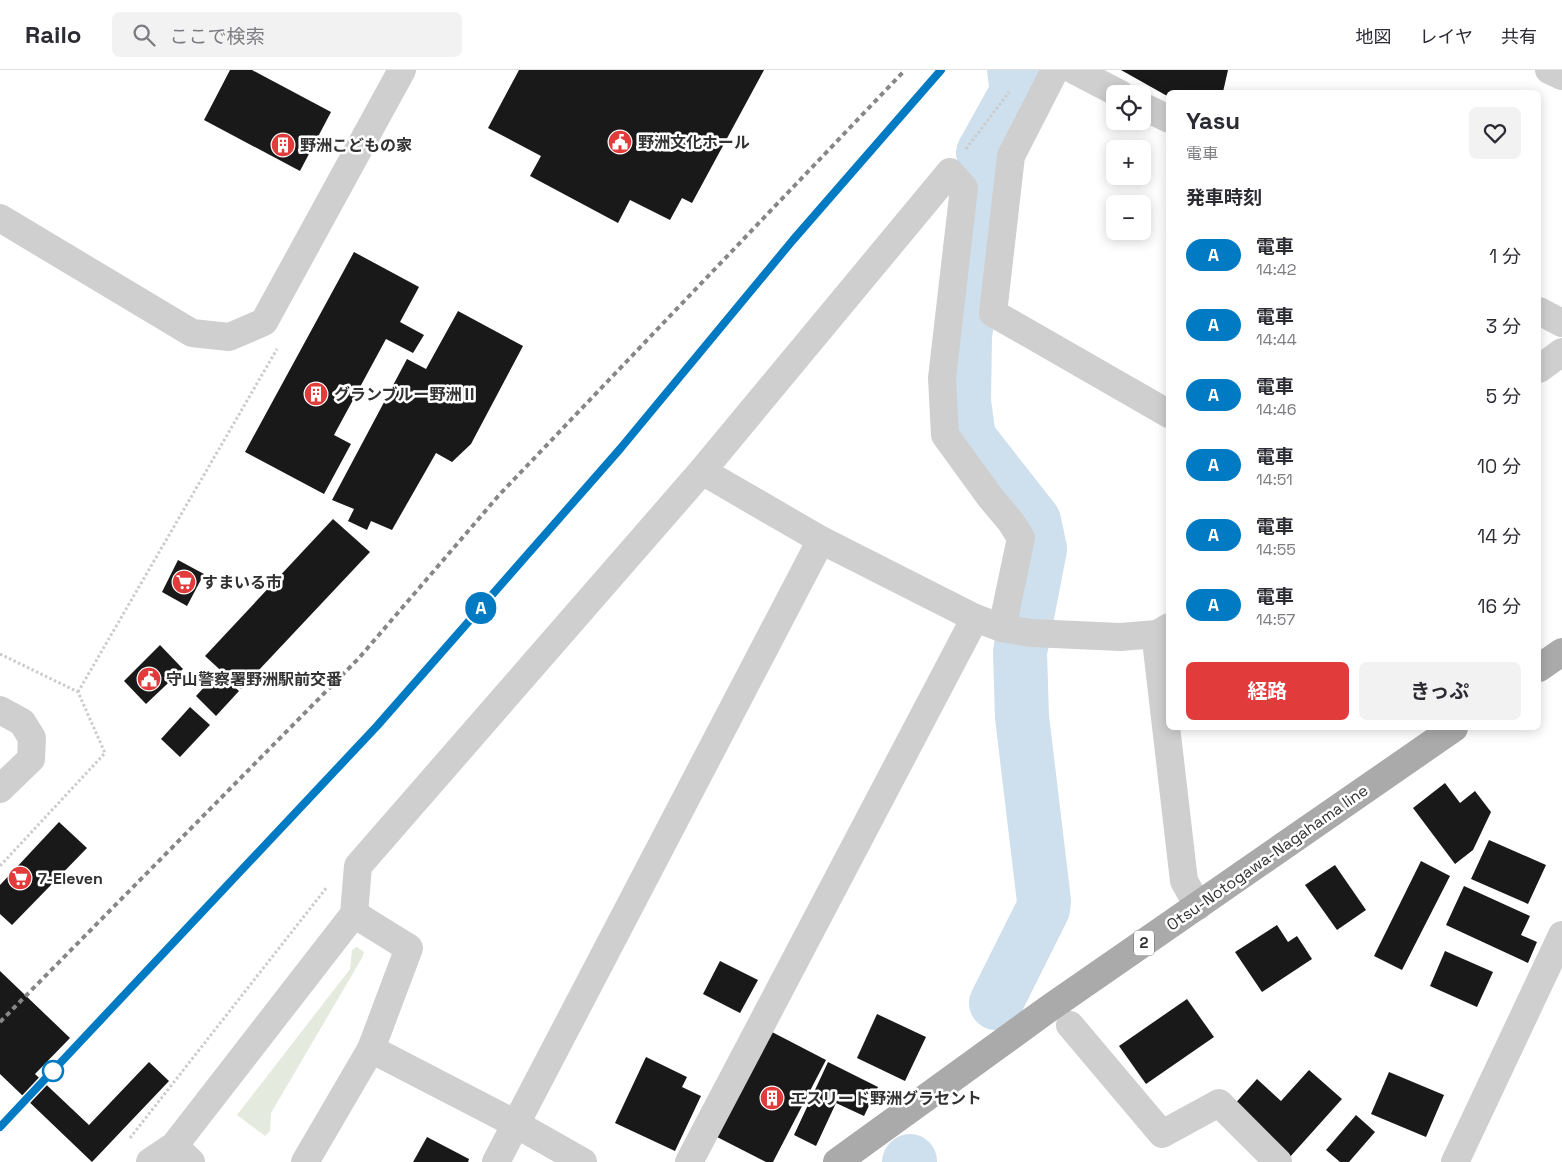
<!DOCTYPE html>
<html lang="ja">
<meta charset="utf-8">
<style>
body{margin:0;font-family:"Space Grotesk","Noto Sans JP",sans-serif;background:#f2f2f3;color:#2b2b33;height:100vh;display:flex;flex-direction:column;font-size:19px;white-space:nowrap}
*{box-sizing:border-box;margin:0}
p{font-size:16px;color:#7c7c81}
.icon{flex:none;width:28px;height:28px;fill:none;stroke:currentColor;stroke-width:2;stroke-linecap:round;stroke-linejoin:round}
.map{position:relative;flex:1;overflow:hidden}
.side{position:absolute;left:1166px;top:20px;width:375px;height:640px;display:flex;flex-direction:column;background:#fff;border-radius:8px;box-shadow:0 2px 12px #0003}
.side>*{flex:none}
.badge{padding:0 10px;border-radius:16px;font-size:18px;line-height:32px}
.tools{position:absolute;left:1106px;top:15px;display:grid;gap:10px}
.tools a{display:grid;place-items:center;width:45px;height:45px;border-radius:8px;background:#fff;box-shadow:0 2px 12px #0003;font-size:25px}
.map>.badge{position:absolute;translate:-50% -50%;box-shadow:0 0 0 2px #fff}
h2{padding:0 20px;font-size:19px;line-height:45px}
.round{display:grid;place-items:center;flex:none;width:52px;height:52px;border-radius:8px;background:#f2f2f3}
.headline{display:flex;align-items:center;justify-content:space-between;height:85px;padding:0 20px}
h1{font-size:24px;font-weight:700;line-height:38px}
.button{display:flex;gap:10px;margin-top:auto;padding:10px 20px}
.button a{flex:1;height:58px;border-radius:8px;background:#e23b3c;color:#fff;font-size:20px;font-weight:700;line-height:58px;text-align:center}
.button a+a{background:#f2f2f3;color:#2b2b33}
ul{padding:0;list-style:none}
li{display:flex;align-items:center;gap:15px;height:70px;padding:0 20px}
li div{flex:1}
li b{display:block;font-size:19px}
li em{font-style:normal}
li .badge{min-width:55px;font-weight:700;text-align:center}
header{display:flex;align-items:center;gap:30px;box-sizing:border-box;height:70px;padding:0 25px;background:#fff;border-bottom:1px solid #e1e1e2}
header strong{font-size:24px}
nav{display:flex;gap:28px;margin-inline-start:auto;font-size:18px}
.search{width:350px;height:45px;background:#f2f2f3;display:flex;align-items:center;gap:12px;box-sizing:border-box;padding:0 18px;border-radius:8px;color:#7c7c81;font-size:19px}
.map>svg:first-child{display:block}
.green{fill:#e4ebde}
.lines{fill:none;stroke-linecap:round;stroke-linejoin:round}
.river{stroke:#cedfed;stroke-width:54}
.building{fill:#191919}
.path{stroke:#ccc;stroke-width:3;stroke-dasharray:2.5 2.5;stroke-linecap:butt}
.minor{stroke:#cfcfcf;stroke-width:28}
.major{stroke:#aaa;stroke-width:28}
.rail{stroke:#878787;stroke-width:4;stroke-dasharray:5 4;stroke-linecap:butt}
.line-casing{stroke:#fff;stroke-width:11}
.line{stroke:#007ac2;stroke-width:8}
.stop-dot{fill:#fff;stroke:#007ac2;stroke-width:2.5}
.labels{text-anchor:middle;stroke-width:5;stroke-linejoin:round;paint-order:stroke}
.shield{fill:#fff;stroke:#707070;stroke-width:1}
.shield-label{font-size:15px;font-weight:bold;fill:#323232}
.poi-label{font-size:16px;font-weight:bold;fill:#323232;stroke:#fff;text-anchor:start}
.street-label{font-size:16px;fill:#323232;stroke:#fff}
</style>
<header>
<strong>Railo</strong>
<div class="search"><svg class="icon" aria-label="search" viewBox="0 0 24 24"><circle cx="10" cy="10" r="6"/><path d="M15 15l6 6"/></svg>ここで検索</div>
<nav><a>地図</a><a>レイヤ</a><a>共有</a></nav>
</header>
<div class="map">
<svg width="1562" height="1092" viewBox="0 0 1562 1092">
<rect width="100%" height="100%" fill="#fff"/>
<path class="green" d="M357,877L364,882L362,888L271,1043L270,1061L265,1066L237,1045L350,899L352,880Z"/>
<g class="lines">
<g class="river">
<path d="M996,933L1043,839L1044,831L1022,647L1020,582L1040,479L1034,451L969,368L964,332L965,265L980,167L987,96L983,83L1017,22L1014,0"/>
<path d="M909,1092L910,1091"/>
</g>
</g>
<g class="building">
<path d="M230,0H252L331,42L300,101L204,50Z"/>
<path d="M519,0H764L692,133L682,128L670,150L630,130L618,153L530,106L541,86L488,58Z"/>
<path d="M1121,0H1228L1223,22H1169V27Z"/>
<path d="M354,182L419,217L400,252L424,265L413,283L386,269L334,365L351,374L324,424L245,382Z"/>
<path d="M458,241L523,276L471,374L452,392L436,383L392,460L371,451L367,460L348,451L354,439L332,430L407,289L426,299Z"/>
<path d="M333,449L370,482L241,619L205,586Z"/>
<path d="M178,490L204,504L187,536L162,522Z"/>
<path d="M160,575L183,599L146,634L124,611Z"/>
<path d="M218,602L239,621L216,646L196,626Z"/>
<path d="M190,637L210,655L180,687L161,669Z"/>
<path d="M1445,713L1460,733L1475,721L1491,742L1473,780L1455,794L1413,738Z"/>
<path d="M59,752L87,778L12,855L0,844V815Z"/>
<path d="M1489,770L1546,795L1528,834L1471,809Z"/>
<path d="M1421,791L1450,806L1402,900L1374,886Z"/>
<path d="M1335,795L1366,840L1337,860L1305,815Z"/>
<path d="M1464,816L1530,846L1521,865L1537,872L1528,893L1446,855Z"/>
<path d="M1277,855L1288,872L1297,866L1312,889L1262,922L1235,882Z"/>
<path d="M1445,881L1493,902L1477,937L1430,916Z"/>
<path d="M720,891L758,910L740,943L703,924Z"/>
<path d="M0,901L70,968L35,1004L89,1055L149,992L169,1011L92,1092L0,1004Z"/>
<path d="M1187,929L1214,967L1146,1014L1119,976Z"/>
<path d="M877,944L926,967L905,1011L857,988Z"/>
<path d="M772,962L826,990L773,1092H766L717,1067Z"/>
<path d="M646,987L687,1007L682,1017L701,1026L675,1081L615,1053Z"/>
<path d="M828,992L878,1017L864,1046L836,1033L816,1076L794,1065Z"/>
<path d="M1309,1000L1342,1029L1289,1088L1232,1037L1257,1009L1281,1031Z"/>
<path d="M1389,1002L1444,1025L1426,1067L1371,1044Z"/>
<path d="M1356,1045L1375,1062L1349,1092H1340L1326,1080Z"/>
<path d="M427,1067L469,1089L468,1092H413Z"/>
</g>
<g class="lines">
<g class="path">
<path d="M966,79L1009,22"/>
<path d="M0,584L78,622L105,683L0,796"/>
<path d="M78,622L277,279"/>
<path d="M130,1068L327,817"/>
</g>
<g class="minor">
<path d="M1055,0L1011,86L993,243L1169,344"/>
<path d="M1074,0L1120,24"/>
<path d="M1549,0L1562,6"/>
<path d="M1142,36L1169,49"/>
<path d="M0,148L192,263L229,267L264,252L402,0"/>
<path d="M1539,241L1562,253"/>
<path d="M1539,299L1562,282"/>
<path d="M702,401L950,102L964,118L942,308L945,365L990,427L1011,452L1021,468L1002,558"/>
<path d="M1157,564V579L1184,811L1198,836"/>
<path d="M0,640L22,652L32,668L31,689L0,719"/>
<path d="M1070,955L1162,1064L1219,1033L1278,1092"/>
<path d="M371,979L516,1054L583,1092"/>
<path d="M174,1076L191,1092"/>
<path d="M150,1092L174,1076L354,844L358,796L702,401L821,470L975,548L1002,558L1031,563L1120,567L1157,564L1169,557"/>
<path d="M305,1092L371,979L409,878L354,844"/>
<path d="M496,1092L821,470"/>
<path d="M689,1092L975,548"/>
<path d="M1455,1092L1562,865"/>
</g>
<g class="major">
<path d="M1539,598L1562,582"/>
<path d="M837,1092L1051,937L1454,658"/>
</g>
<g class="rail">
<path d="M0,952L359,588L500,424L905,0"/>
<path d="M0,1057L377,656L620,379L793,170L941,0"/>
</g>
</g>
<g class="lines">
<g class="line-casing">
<path id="line" d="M0,1057L377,656L620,379L793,170L941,0"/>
</g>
<use href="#line" class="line"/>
</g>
<defs>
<g id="civic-disc" transform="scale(1.25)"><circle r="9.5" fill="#e23b3c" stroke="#fff"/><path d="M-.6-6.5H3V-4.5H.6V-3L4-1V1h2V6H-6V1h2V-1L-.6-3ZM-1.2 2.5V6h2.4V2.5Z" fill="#fff"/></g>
<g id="building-disc" transform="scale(1.25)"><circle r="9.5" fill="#e23b3c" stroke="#fff"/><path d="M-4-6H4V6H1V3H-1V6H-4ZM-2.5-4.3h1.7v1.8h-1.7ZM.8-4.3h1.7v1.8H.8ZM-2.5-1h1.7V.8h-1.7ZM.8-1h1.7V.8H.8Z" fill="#fff"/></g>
<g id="supermarket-disc" transform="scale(1.25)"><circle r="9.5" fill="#e23b3c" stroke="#fff"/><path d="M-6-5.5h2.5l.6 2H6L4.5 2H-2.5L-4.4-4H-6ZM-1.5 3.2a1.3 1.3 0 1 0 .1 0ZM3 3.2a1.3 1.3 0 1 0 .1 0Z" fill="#fff"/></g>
</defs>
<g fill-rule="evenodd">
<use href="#civic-disc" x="620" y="72"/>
<use href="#building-disc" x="283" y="75"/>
<use href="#building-disc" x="316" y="324"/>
<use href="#supermarket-disc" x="184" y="512"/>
<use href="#civic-disc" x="149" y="609"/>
<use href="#supermarket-disc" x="20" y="808"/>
<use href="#building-disc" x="772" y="1028"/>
</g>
<circle class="stop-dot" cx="53" cy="1001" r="10"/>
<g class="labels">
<rect class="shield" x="1134" y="860.5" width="20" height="25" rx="4"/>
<g class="shield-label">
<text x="1144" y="878">2</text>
</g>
<g class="poi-label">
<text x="638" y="78">野洲文化ホール</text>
<text x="300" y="81">野洲こどもの家</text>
<text x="334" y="330">グランブルー野洲Ⅱ</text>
<text x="202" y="518">すまいる市</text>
<text x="166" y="615">守山警察署野洲駅前交番</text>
<text x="38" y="814">7-Eleven</text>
<text x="790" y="1034">エスリード野洲グラセント</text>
</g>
<g class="street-label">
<text transform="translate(1267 787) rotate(-35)" y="6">Otsu-Notogawa-Nagahama line</text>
</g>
</g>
</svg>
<div class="tools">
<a><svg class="icon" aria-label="locate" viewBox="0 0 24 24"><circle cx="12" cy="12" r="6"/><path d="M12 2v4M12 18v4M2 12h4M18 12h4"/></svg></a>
<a>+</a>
<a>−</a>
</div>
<b class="badge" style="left:481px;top:538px;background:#007ac2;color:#fff">A</b>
<section class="side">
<div class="headline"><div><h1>Yasu</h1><p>電車</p></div><a class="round"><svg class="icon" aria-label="heart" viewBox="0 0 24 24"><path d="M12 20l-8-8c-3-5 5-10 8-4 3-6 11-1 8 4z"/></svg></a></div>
<h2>発車時刻</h2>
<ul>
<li><span class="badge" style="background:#007ac2;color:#fff">A</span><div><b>電車</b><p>14:42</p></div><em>1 分</em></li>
<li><span class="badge" style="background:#007ac2;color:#fff">A</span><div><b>電車</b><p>14:44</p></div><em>3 分</em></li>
<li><span class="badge" style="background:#007ac2;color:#fff">A</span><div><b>電車</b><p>14:46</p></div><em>5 分</em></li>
<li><span class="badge" style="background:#007ac2;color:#fff">A</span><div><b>電車</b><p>14:51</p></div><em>10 分</em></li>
<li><span class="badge" style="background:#007ac2;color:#fff">A</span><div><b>電車</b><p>14:55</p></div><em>14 分</em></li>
<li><span class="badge" style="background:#007ac2;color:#fff">A</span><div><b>電車</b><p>14:57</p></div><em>16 分</em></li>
</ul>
<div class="button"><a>経路</a><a>きっぷ</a></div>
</section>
</div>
